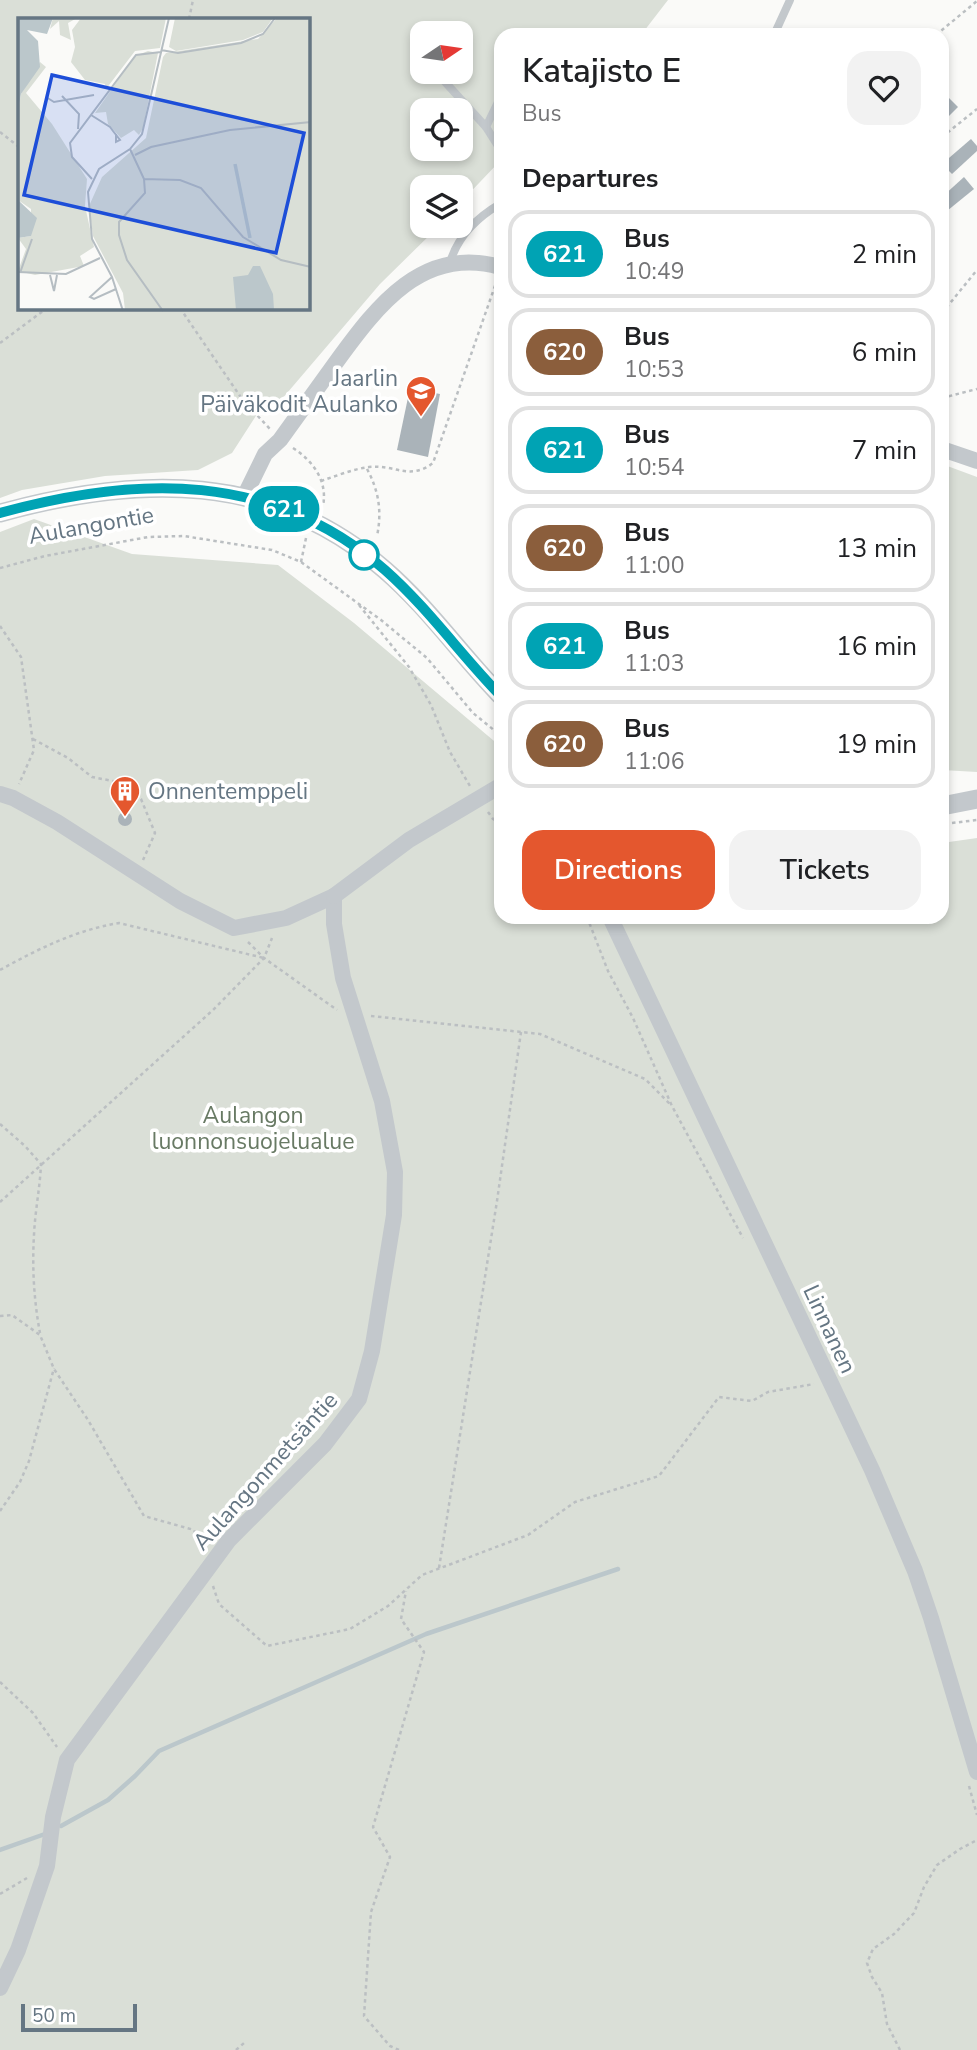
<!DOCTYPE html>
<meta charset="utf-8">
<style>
body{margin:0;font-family:"Nunito Sans",sans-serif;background:#f2f2f2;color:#202124;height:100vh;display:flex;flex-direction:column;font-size:26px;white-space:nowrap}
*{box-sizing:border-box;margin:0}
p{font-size:23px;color:#757577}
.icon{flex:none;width:38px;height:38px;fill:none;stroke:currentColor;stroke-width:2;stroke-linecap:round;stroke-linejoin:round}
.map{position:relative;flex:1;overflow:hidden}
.details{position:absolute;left:494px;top:28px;width:455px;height:896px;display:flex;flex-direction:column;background:#fff;border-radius:21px;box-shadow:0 4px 10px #0003}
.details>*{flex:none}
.badge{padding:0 14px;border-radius:23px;font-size:24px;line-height:46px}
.needle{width:46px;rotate:77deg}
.buttons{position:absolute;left:410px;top:21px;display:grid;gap:14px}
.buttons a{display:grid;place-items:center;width:63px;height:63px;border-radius:14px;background:#fff;box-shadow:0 4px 10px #0003;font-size:35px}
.scale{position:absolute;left:21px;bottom:18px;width:116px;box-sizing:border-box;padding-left:7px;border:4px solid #657683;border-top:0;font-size:19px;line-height:24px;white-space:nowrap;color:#657683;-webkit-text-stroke:5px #fff;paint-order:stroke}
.map>.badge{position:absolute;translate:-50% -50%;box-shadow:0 0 0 4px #fff}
h2{padding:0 28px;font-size:26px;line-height:63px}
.round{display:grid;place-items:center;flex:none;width:74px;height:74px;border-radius:21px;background:#f2f2f2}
.overview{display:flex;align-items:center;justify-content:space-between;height:119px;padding:0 28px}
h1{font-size:33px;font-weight:600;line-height:52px}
.cta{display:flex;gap:14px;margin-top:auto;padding:14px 28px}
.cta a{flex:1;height:80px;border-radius:21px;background:#e4572e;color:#fff;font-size:28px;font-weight:600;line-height:80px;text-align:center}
.cta a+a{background:#f2f2f2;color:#202124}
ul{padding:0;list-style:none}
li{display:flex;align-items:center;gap:21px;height:88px;margin:0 14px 10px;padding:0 14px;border:4px solid #e0e0e0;border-radius:21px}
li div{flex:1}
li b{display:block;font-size:26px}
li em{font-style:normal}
li .badge{min-width:77px;font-weight:700;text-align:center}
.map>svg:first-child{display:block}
.green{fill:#dadfd7;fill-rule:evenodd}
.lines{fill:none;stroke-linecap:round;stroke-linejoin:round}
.stream{stroke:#bbc7cb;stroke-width:4.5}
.building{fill:#aab3b9}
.path{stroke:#bbbfc2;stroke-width:2.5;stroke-dasharray:3.5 3.5;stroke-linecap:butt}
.service{stroke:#c3c8cc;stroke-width:8}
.minor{stroke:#c3c8cc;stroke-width:16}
.tertiary{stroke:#c3c8cc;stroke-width:19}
.line-casing{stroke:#fff;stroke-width:16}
.line{stroke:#00a3b4;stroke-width:10}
.stop-dot{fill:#fff;stroke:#00a3b4;stroke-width:3.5}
.labels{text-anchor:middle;stroke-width:7;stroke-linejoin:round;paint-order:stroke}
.poi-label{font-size:23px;fill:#657683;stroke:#fff;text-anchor:end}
.street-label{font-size:23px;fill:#657683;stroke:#fff}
.park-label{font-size:23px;fill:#687a64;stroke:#fff}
.inset-river{fill:none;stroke:#bbc7cb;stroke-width:3.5}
.inset-road{fill:none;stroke:#b5bdc2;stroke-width:2}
.view{fill:#1d4ed8;fill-opacity:0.15;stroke:#1d4ed8;stroke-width:3.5}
.inset-edge{fill:none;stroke:#657683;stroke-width:3.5}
</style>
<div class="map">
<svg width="977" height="2050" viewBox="0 0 977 2050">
<rect width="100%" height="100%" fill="#fafaf8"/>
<g class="green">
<path d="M0,0H668L641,35H500V161L460,203V187H422V226H439L380,284L282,399L259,411L232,453L198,470L105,476L22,490L0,498ZM19,19H308V308H19ZM422,33H460V72H422ZM422,110H460V149H422Z"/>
<path d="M942,464L977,477V772L942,770Z"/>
<path d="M34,519L132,554L278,565L354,623L500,746V917H942V843L977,838V2050H0V532Z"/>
</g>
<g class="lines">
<g class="stream">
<path d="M61,1826L108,1800L135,1776L159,1751L426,1634L618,1569"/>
<path d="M0,1850L45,1834"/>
</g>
</g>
<g class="building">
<path d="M949,98L958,107L949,116L942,108V104Z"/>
<path d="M971,139L977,146V151L952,174L942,164Z"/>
<path d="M964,177L974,189L942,215V197Z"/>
<path d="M410,388L440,394L428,457L397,450Z"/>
<circle cx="125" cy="819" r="7"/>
</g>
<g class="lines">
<g class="path">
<path d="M189,19L193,0"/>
<path d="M936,35L977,1"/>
<path d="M0,132L19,147"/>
<path d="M942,137L977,109"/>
<path d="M180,308L242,399L270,429"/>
<path d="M942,313L977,270"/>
<path d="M0,343L47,308"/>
<path d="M942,398L977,389"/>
<path d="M293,448C313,461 328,481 323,506"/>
<path d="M367,469C379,491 382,512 377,536"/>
<path d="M321,481C336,476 353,469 369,467C394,464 410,481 433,463L496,283"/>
<path d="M301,562L306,538"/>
<path d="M0,568L45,556L148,537L184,536L272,550L301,562L381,620L427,658L473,713L500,735"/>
<path d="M359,605L409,667L431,705L450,752L470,786"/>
<path d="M0,626L21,657L34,750L19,784"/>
<path d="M33,739L68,758L92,777L123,783L141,799L155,833L143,860"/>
<path d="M488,812L493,819L500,823"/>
<path d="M952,823L977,820"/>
<path d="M587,917L608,971L633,1018L672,1106L743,1238"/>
<path d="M248,942L264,958L337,1010"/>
<path d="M0,970C38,949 76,930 119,923L264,958"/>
<path d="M371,1016L540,1034L645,1079L670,1104"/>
<path d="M0,1124L25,1146L41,1164C40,1188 35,1211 34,1235C32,1268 34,1301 40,1333"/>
<path d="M0,1202L213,1010L264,958L272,938"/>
<path d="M0,1316L12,1315L40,1335L54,1369L88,1420L144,1516L194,1530L201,1550"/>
<path d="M0,1511L20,1482L29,1461L54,1368"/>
<path d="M439,1568L497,1201L521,1032"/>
<path d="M213,1586L219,1604L267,1646L350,1629L388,1606L422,1575L528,1535L575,1502L659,1476L719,1397L752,1401L768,1392L814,1384"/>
<path d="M0,1682L33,1713L57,1747"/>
<path d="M969,1786L977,1815"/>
<path d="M0,1894L27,1878"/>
<path d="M236,2050L244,2043"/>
<path d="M399,2050L390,2046L364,2016L371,1912L390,1857L373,1827L424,1652L401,1619L406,1591"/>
<path d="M900,2050L887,2024L882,1993L872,1977L867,1963L873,1949L894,1934L914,1913L924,1887L937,1865L960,1849L977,1840"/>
</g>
<g class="service">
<path d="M774,35L790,0"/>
<path d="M421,56L422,57"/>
<path d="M436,72L486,127L500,149"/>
<path d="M486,127L500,98"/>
<path d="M449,266C456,239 476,218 500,204"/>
</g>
<g class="minor">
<path d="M942,449L977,461"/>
<path d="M245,495L265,454L280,440C299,414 318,387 337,361C377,306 423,245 500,267"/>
<path d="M0,794L13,798L57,822L180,901L234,928L286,918L334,896V924L343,978L382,1101L395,1172L394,1215L372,1351L359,1399L325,1444L229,1540L67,1760L53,1817L47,1866L18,1950L0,1988"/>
<path d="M334,896L409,840L500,786"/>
<path d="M610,917L872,1470L915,1571L931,1618L977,1772"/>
</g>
<g class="tertiary">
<path d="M0,513C138,475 272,471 385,570C428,607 461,655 500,695"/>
<path d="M942,806L977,799"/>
</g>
</g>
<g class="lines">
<g class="line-casing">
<path id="line" d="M0,513C137,475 272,471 385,570C428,608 461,655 500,695"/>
</g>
<use href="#line" class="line"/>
</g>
<defs>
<g id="school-pin" transform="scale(1.575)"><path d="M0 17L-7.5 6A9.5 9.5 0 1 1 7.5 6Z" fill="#e4572e" stroke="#fff"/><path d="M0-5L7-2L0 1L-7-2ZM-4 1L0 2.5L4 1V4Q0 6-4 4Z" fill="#fff"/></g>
<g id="building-pin" transform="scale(1.575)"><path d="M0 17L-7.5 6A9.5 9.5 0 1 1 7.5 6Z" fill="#e4572e" stroke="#fff"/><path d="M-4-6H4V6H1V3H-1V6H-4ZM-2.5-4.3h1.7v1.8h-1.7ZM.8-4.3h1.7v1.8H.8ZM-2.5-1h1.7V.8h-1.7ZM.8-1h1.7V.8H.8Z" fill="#fff"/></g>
</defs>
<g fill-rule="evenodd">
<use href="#school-pin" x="421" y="391"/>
<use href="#building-pin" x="125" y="791"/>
</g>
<circle class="stop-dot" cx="364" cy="555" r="14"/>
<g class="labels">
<g class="poi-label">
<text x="398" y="386">Jaarlin<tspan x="398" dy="26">Päiväkodit Aulanko</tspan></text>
<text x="148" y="799" text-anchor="start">Onnentemppeli</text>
</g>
<g class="street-label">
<text transform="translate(91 525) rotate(-10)" y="8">Aulangontie</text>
<text transform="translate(830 1329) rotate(65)" y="8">Linnanen</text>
<text transform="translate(265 1471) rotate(-48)" y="8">Aulangonmetsäntie</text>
</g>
<g class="park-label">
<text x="253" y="1123">Aulangon<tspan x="253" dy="26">luonnonsuojelualue</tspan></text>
</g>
</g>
<g transform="translate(18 18)">
<rect width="292" height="292" fill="#fafaf8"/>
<path d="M35,0H59L50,5L53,22L42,17L41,3L32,11ZM63,0H148L142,30L117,33L88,71L87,66L67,62L53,44L57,29L54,12ZM157,0H255L245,14L225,22L158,33L151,29ZM259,0H292V292H107L105,275L75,218L71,188L84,159L128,120L145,39L148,35L240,21ZM130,33L140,35L125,110L121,117L116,112L103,120L90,106L88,94L77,95L117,38ZM22,44L28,49L8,75L34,106L69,161L67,188L76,229L62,238L66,248L17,257L0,253L8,231L0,220L13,218V191L0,182V92L3,76Z" fill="#dadfd7"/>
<path d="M0,0H35L29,16L9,12L20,23L22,49L3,76L0,92ZM0,182L19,200L13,218L0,220ZM235,248H242L255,276L256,292H218L215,259L230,257Z" fill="#bbc7cb"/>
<path class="inset-river" d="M217,146L232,220"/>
<path class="inset-road" d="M143,32L160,35L223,25L245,16L257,0M44,78L61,96L60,111M28,79L36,84L76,77M73,97L92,109L95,113L102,122L98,124V116M112,131L126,161M117,137L133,129L212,112L293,104M74,161L54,139L52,125L118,37L143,34M0,254L48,256L82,240M2,255L14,221M32,257L36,273L39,257M94,259L105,293M98,271L76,281L72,279L94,259L74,221L70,174L81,151L112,131L124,116L151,0M145,293L109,242L101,217V204L127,175L126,161L162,162L183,170L225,219L263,242L293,249"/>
<path class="view" d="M34,57L286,115L258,235L6,177Z"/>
<rect width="292" height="292" class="inset-edge"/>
</g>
</svg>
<div class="buttons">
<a><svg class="needle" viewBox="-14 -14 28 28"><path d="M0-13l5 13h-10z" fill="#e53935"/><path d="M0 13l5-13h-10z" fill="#757577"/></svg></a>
<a><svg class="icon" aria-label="locate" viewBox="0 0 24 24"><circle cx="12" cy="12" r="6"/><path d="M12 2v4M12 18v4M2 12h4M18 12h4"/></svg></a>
<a><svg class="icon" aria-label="layers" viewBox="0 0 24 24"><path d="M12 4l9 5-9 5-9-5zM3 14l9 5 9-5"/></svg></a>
</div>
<div class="scale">50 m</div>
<b class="badge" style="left:284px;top:509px;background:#00a3b4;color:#fff">621</b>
<section class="details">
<div class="overview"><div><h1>Katajisto E</h1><p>Bus</p></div><a class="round"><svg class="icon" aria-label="heart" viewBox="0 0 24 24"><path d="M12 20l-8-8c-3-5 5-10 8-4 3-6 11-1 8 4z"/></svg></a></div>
<h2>Departures</h2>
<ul>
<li><span class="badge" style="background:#00a3b4;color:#fff">621</span><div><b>Bus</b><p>10:49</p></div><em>2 min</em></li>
<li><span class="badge" style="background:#8b5e3c;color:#fff">620</span><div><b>Bus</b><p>10:53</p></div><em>6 min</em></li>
<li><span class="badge" style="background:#00a3b4;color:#fff">621</span><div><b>Bus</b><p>10:54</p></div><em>7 min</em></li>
<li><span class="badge" style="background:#8b5e3c;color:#fff">620</span><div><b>Bus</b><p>11:00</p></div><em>13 min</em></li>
<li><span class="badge" style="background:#00a3b4;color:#fff">621</span><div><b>Bus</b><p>11:03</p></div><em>16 min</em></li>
<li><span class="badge" style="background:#8b5e3c;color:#fff">620</span><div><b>Bus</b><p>11:06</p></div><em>19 min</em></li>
</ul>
<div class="cta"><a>Directions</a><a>Tickets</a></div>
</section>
</div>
